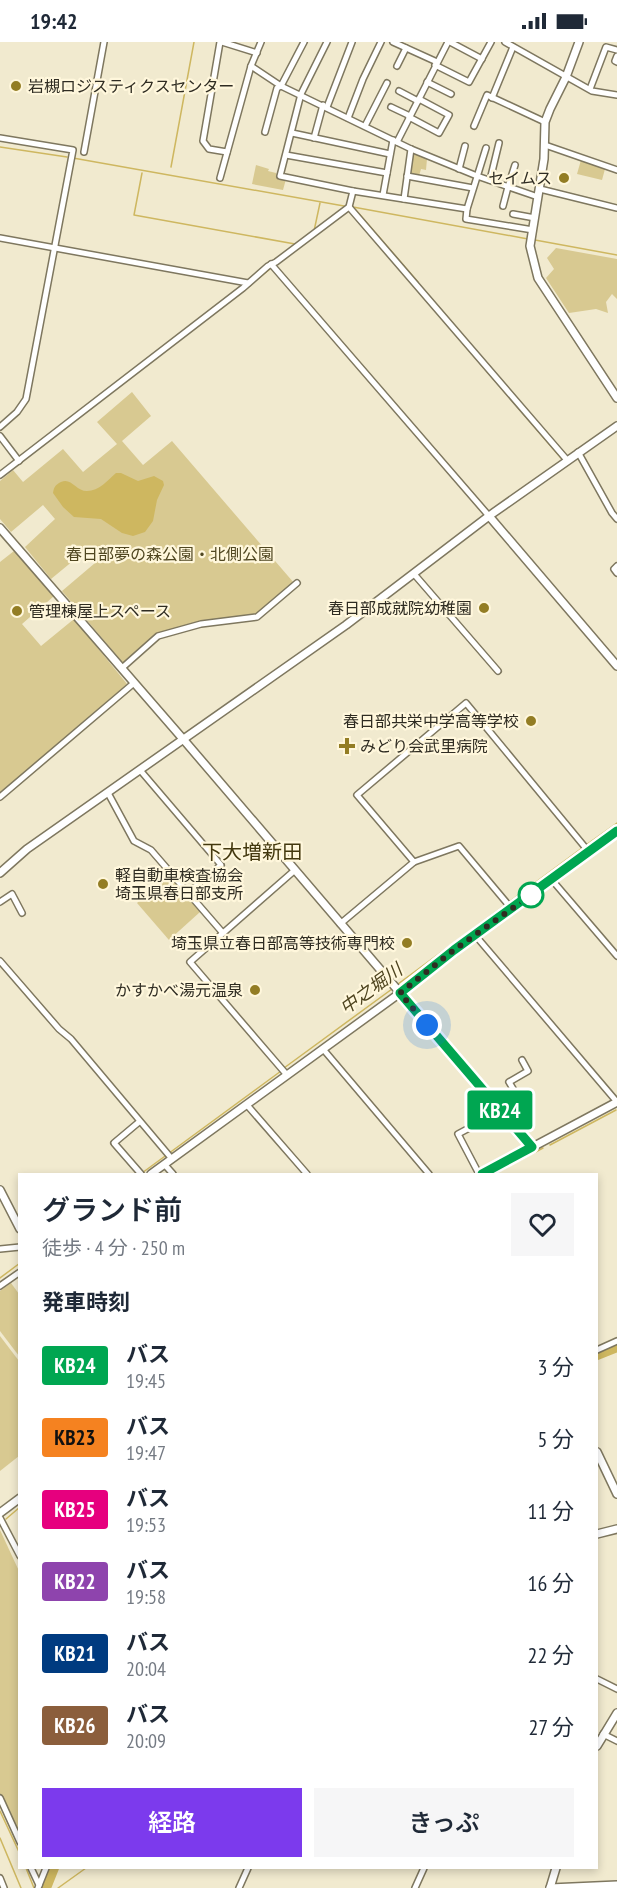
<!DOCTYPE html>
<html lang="ja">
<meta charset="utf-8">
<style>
body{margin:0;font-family:"PT Sans Narrow","Noto Sans JP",sans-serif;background:#f6f6f7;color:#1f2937;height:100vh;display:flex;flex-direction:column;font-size:22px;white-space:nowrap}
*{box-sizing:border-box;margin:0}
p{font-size:20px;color:#747a83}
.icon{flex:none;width:33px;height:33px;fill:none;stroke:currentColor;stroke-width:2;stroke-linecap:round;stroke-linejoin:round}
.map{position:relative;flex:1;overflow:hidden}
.drawer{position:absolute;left:18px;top:1131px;width:580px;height:696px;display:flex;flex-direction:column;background:#fff;border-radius:0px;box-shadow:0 3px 9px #0003}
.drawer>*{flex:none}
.badge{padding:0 12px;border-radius:4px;font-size:21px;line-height:39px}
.you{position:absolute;width:30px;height:30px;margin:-15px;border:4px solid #fff;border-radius:50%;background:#1a73e8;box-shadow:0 0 0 9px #1a73e833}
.map>.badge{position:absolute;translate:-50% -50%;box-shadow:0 0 0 3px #fff}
h2{padding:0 24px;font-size:22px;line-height:54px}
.round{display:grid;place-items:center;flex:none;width:63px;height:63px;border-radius:0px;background:#f6f6f7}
.headline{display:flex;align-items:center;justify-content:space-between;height:102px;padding:0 24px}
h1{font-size:28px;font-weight:600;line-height:45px}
.action{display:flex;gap:12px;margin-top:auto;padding:12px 24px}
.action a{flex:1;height:69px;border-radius:0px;background:#7c3aed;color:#fff;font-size:24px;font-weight:600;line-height:69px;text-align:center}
.action a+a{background:#f6f6f7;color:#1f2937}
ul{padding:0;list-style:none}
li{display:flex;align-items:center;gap:18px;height:72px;padding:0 24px}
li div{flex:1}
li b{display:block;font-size:22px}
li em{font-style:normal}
li .badge{min-width:66px;font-weight:700;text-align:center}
.status{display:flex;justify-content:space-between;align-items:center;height:42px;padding:0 30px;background:#fff;direction:ltr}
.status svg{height:16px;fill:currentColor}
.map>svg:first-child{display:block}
.green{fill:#d8c991}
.water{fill:#ceb760}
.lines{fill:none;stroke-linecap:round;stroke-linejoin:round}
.stream{stroke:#ceb760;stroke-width:1.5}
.river{stroke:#ceb760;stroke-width:10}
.minor-casing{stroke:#7e775f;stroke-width:8}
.tertiary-casing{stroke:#7e775f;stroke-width:10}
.minor{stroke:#fff;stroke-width:5}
.tertiary{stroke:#fff;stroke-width:7}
.line-casing{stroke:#fff;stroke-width:14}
.line{stroke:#00a651;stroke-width:9}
.walk{stroke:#2f2c22;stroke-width:6;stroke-dasharray:0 10.8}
.poi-dot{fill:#937d24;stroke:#fff7dc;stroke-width:2}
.stop-dot{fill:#fff;stroke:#00a651;stroke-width:3}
.labels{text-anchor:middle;stroke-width:4.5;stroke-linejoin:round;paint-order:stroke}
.poi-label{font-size:16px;fill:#2f2c22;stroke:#fff7dc;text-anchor:end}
.park-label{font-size:16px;fill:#504721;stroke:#fff7dc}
.water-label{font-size:18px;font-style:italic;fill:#4d431e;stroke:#fff7dc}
.quarter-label{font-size:20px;fill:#43380e;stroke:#fff7dc}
</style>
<div class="status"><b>19:42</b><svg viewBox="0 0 49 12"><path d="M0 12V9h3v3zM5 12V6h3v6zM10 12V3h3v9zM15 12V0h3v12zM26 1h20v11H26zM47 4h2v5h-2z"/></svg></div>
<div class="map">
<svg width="617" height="1846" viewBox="0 0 617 1846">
<rect width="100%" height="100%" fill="#f1eacf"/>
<g class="green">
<path d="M415,112L427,117L426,128L421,127L419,134L410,132L413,113Z"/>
<path d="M581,118L605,127L602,138L577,132Z"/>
<path d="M256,123L269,127L268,129L276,131L278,135L286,137L283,148L252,142Z"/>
<path d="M556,206L617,217V257L612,252L606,260L608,271L596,267L569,271L546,236L554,227L547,216Z"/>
<path d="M132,350L151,374L122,399L143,423L172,399L294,541L256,574L158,593L124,622L62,549L95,521L85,509L51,537L25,505L55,477L43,463L11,490L0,477V439L13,428L23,440L63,407L83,430L117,402L97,380Z"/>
<path d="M14,509L54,554L22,582L41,604L74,577L127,642L0,752V520Z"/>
<path d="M168,833L200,870L169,898L137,861Z"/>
<path d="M11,1241L19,1252V1314L0,1289V1249Z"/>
<path d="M0,1294L19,1319V1414L0,1429Z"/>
<path d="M0,1488L19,1529V1804L0,1761Z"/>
</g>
<path class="water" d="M116,431H121L138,439L154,434L163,439L164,443L157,458L153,479L145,490L133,494L122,491L101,477L74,475L63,465L53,451C54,445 55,443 61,440C71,435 76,449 87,449C99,449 108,438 116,431Z"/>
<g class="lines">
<g class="stream">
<path d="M0,105L67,115"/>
<path d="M73,116L344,164"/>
<path d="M171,125L194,0"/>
<path d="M142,131L134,173L295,202"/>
<path d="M353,165L528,197"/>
<path d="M355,167L418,240"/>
<path d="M314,189L320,161"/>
<path d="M535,198L617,213"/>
<path d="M274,218L279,215"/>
<path d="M259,236L270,227"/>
<path d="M421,245L456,285"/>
<path d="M448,284L561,416"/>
<path d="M586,803L617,781"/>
<path d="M509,860L582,806"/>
<path d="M398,942L505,863"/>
<path d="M284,1026L392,947"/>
<path d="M550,1103L616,1068"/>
<path d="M142,1131L281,1029"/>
<path d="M494,1132L543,1106"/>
<path d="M0,1236L20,1221"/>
<path d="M6,1477L20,1465"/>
<path d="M0,1769L20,1812"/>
<path d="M0,1796L21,1846"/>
<path d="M26,1826L34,1846"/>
<path d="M58,1846L86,1826"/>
</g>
<g class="river">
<path d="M597,1313L617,1305"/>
<path d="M46,1846L54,1826"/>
</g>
<g class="minor-casing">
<g id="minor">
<path d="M220,0L203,99L209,107L227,110"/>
<path d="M222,0L257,11"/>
<path d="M327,0L301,52L280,134L353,149L467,167"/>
<path d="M393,0L437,20"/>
<path d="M450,0L482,17"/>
<path d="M505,0L592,49L617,53"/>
<path d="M617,14L615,19L617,20"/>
<path d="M435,23L469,40L491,0"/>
<path d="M251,24L281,44L411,107L477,134L538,155"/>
<path d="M397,24L406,6"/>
<path d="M427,40L451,52"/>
<path d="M590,47L606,5L617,8"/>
<path d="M399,49L418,59"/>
<path d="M492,56L513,5"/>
<path d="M327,65L352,0"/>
<path d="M391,65L410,74"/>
<path d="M409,75L439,91L449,73L419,57"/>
<path d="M348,76L363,37L381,0"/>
<path d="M365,84L387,41"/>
<path d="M474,84L487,53L545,80"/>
<path d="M265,90L277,46L281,44L304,0"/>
<path d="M292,91L390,112"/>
<path d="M0,96L73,108L26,357L17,370L0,385"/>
<path d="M314,96L323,63"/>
<path d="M397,100L448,0"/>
<path d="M545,103L617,128"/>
<path d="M486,106L467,167L466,177L533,188"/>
<path d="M84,110L104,0"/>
<path d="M286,113L387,131"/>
<path d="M459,127L465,104"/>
<path d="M407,134L473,146"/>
<path d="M220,136L251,24L261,0"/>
<path d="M490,138L499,101"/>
<path d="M540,147L617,166"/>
<path d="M383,153L393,98"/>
<path d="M404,157L411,107"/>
<path d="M503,164L508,145L515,123"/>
<path d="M349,165L567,418"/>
<path d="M513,172L535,176"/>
<path d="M0,196L248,241"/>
<path d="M271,222L489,474"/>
<path d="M0,394L19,419"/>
<path d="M578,410L612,471L617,477"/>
<path d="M0,433L243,246L268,224L276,220L349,165L353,149"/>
<path d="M617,524L614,527L617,531"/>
<path d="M414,532L498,629"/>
<path d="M122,626L158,594L201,582L257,575L297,541"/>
<path d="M140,728L221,823L188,851"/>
<path d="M108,751L134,799L151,808L222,890"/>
<path d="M0,755L134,641"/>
<path d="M552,838L617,914"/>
<path d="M0,860L12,852L22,871"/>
<path d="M511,866L459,804L414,820L357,753L466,661L589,810"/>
<path d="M340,882L414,820"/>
<path d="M475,893L617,1060"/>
<path d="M0,919L59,987L71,997L172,1117"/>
<path d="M323,1007L429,1132"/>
<path d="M287,1033L190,920L295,828"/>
<path d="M247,1063L307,1132"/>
<path d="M497,1064L515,1050L509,1040L528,1029L522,1018"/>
<path d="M139,1080L114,1101L141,1132"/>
<path d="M165,1123L173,1132"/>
<path d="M479,1132L458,1092L501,1069"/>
<path d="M0,1207L20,1205"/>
<path d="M0,1244L20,1230"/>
<path d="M597,1308L617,1299"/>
<path d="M0,1476L20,1514"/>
<path d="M597,1637L617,1647"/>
<path d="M603,1692L617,1699"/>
<path d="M0,1756L20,1800"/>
<path d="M31,1826L39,1843"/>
<path d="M0,1836L4,1846"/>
<path d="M38,1846L46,1826"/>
<path d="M239,1846L248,1826"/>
<path d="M415,1846L424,1826"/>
</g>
</g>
<g class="tertiary-casing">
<g id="tertiary">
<path d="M579,0L566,35L550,67L545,80L544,117L530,204L538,236L617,356"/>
<path d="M489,474L617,624"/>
<path d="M0,486L183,697L532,1105"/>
<path d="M0,831L27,807L346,583L489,474L617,384"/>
<path d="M151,1132L400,951L454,908L617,789"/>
<path d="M482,1132L617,1060"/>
<path d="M0,1148L20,1187"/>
<path d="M597,1410L617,1452"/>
<path d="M0,1471L20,1456"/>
<path d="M597,1492L617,1487"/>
<path d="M597,1704L617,1671"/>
<path d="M550,1846L617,1843"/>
<path d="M550,1846L556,1826"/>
</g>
</g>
<use href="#minor" class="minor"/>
<use href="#tertiary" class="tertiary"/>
</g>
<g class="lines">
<g class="line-casing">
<path id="line" d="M482,1132L532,1105L400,951L454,908L617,789"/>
</g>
<use href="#line" class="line"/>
<path class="walk" d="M427,983L400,951L454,908L531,853"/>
</g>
<g class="poi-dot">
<circle cx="16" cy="44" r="6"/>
<circle cx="564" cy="136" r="6"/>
<circle cx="484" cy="566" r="6"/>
<circle cx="17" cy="569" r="6"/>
<circle cx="531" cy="679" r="6"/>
<path d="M344 695h6v6h6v6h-6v6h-6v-6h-6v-6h6z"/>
<circle cx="103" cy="842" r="6"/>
<circle cx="407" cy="901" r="6"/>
<circle cx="255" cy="948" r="6"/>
</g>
<circle class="stop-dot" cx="531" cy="853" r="12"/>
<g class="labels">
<g class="poi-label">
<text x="28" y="50" text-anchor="start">岩槻ロジスティクスセンター</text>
<text x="552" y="142">セイムス</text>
<text x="472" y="572">春日部成就院幼稚園</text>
<text x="29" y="575" text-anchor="start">管理棟屋上スペース</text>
<text x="519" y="685">春日部共栄中学高等学校</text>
<text x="360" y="710" text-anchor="start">みどり会武里病院</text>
<text x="115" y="839" text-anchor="start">軽自動車検査協会<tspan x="115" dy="18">埼玉県春日部支所</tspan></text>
<text x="395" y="907">埼玉県立春日部高等技術専門校</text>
<text x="243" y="954">かすかべ湯元温泉</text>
</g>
<g class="park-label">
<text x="170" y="518">春日部夢の森公園・北側公園</text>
</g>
<g class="water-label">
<text transform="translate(371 947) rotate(-36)" y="6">中之堀川</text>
</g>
<g class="quarter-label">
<text x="252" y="817">下大増新田</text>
</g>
</g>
</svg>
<div class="you" style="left:427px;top:983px"></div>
<b class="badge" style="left:500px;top:1068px;background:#00a651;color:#fff">KB24</b>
<section class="drawer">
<div class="headline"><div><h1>グランド前</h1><p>徒歩 · 4 分 · 250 m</p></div><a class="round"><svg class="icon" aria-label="heart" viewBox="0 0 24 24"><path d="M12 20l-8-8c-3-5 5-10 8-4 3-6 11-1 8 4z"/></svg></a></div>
<h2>発車時刻</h2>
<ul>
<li><span class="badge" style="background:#00a651;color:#fff">KB24</span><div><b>バス</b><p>19:45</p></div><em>3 分</em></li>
<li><span class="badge" style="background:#f58220;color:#111">KB23</span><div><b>バス</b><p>19:47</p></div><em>5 分</em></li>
<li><span class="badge" style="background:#e6007e;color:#fff">KB25</span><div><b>バス</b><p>19:53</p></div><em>11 分</em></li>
<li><span class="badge" style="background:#8e44ad;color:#fff">KB22</span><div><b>バス</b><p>19:58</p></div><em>16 分</em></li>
<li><span class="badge" style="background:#003b80;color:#fff">KB21</span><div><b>バス</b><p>20:04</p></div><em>22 分</em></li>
<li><span class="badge" style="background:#8b5e3c;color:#fff">KB26</span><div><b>バス</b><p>20:09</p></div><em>27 分</em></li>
</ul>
<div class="action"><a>経路</a><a>きっぷ</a></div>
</section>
</div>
